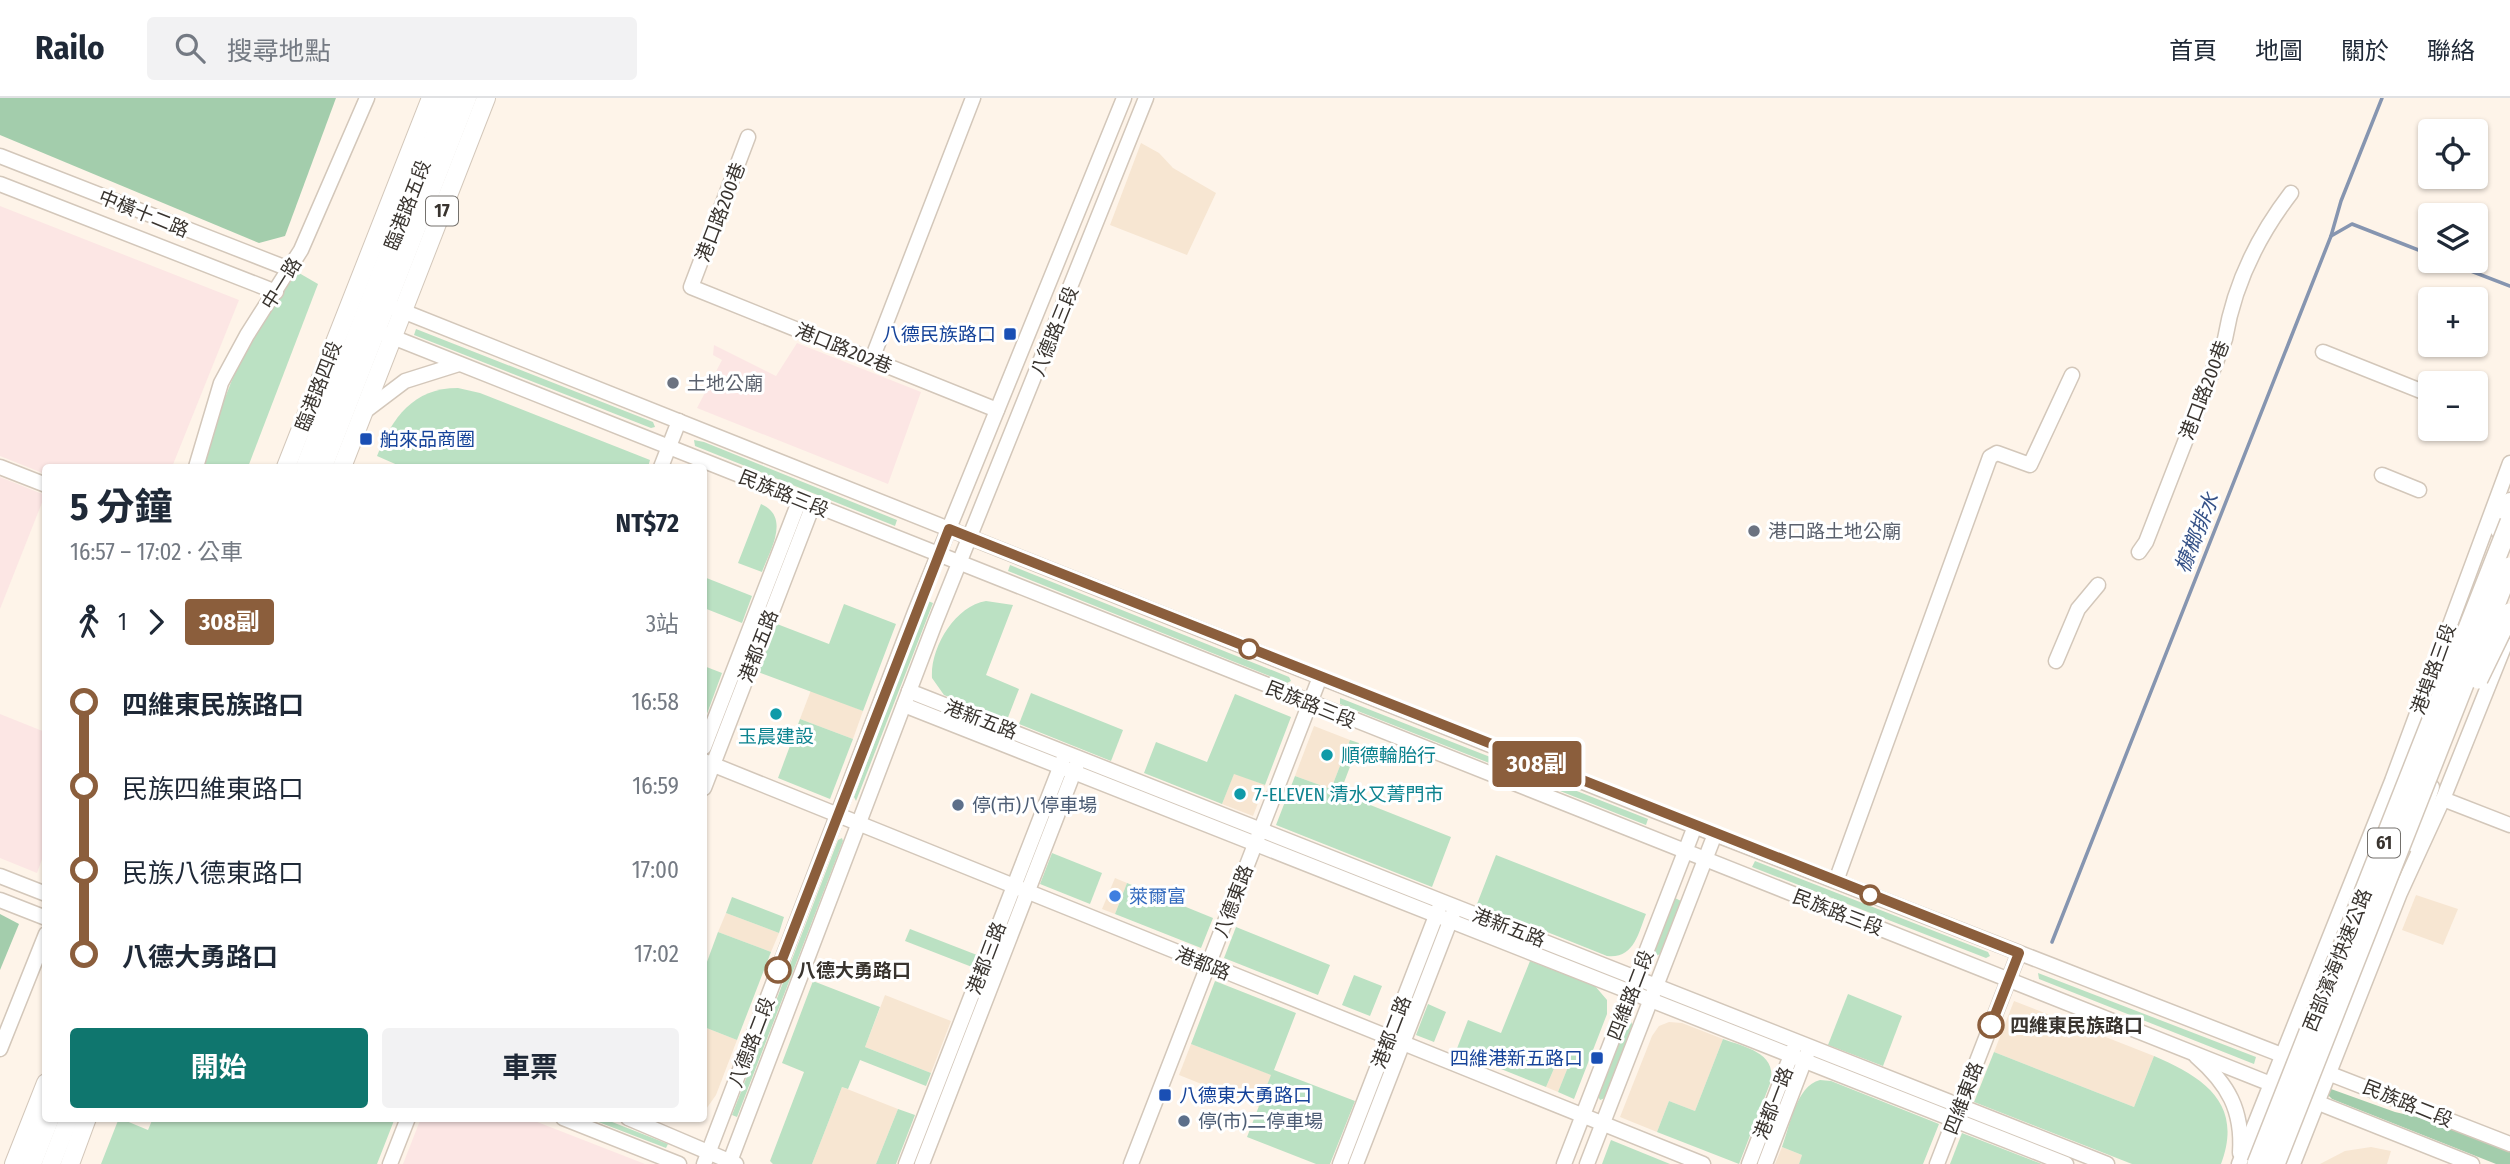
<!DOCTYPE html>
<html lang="zh-TW">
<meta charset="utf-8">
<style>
body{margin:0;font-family:"Fira Sans Condensed","Noto Sans TC",sans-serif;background:#f2f2f3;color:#1f2937;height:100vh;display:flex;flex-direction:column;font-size:26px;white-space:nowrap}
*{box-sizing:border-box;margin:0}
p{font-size:23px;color:#747a83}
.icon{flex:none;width:38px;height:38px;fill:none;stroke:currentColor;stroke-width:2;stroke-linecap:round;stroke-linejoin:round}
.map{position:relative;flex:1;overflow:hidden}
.panel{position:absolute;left:42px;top:366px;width:665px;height:658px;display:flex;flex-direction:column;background:#fff;border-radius:7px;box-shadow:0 2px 5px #0004}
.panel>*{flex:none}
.badge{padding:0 14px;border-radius:5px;font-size:24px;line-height:46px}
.tools{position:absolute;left:2418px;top:21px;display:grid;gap:14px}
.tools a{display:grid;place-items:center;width:70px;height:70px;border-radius:7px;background:#fff;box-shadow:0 2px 5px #0004;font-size:35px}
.map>.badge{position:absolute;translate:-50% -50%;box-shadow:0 0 0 4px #fff}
.legs{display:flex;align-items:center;gap:10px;height:77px;padding:0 28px;font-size:23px}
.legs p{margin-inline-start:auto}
.overview{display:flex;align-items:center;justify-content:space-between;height:119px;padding:0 28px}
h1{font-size:38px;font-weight:700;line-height:52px}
.button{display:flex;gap:14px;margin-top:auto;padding:14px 28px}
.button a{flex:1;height:80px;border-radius:7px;background:#0f766e;color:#fff;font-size:28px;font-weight:700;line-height:80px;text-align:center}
.button a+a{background:#f2f2f3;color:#1f2937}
ul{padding:0 28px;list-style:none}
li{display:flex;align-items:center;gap:24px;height:84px;font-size:26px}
li i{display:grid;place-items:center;width:10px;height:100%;margin:0 9px;background:currentColor}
li i::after{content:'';width:18px;height:18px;margin:-9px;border:5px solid;border-radius:50%;background:#fff}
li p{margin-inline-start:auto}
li:first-child i{background:linear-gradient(#0000 50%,currentColor 0)}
li:last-child i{background:linear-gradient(currentColor 50%,#0000 0)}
header{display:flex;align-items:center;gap:42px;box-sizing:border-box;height:98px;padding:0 35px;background:#fff;border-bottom:2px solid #e0e1e3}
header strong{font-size:33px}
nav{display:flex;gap:38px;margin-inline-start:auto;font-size:24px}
.search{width:490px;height:63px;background:#f2f2f3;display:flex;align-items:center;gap:18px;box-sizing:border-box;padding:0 24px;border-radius:7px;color:#747a83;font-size:26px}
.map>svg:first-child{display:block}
.built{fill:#f7e6d2}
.industrial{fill:#fce6e4}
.green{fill:#bbe1c3}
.forest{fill:#a3cdac}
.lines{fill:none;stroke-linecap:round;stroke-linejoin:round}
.stream{stroke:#8695b0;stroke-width:3.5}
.minor-casing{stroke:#d3c7ba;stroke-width:17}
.major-casing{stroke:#d3c7ba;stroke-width:20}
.minor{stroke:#fff;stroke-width:14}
.major{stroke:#fff;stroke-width:18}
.highway-bridge-casing{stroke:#d3c7ba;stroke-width:22;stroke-linecap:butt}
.highway-bridge{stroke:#fff;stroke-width:19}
.line-1-casing{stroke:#fff;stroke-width:16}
.line-1{stroke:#8b5e3c;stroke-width:10}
.transit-dot{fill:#1a4fb4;stroke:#fff;stroke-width:2.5}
.worship-dot{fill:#6b7280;stroke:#fff;stroke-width:2.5}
.stop-1-dot{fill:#fff;stroke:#8b5e3c;stroke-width:3.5}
.culture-dot{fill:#0f9aa8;stroke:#fff;stroke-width:2.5}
.service-dot{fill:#5c6f8a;stroke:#fff;stroke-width:2.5}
.shop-dot{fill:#3f7fe0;stroke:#fff;stroke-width:2.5}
.labels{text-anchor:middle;stroke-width:6;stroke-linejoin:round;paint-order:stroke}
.shield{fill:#fff;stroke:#74716d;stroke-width:2}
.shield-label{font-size:18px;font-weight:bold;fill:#39342f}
.street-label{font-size:19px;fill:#39342f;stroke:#fff}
.transit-label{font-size:19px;fill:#164399;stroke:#fff;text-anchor:end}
.worship-label{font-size:19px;fill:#5b616d;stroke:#fff;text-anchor:start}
.culture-label{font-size:19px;fill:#0d838f;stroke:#fff;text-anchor:start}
.service-label{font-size:19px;fill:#4e5e75;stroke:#fff;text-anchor:start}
.shop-label{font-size:19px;fill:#366cbe;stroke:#fff;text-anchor:start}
.stop-label{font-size:19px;font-weight:bold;fill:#39342f;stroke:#fff;text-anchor:start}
.water-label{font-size:21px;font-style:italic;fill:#355187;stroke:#fff}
</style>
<header>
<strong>Railo</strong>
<div class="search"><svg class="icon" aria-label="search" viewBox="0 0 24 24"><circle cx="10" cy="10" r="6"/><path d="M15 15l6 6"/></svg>搜尋地點</div>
<nav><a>首頁</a><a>地圖</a><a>關於</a><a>聯絡</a></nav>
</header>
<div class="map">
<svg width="2510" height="1066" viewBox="0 0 2510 1066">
<rect width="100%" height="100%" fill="#fef4e9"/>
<g class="built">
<path d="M1141,45L1159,55L1173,70L1216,95L1187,157L1110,127Z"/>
<path d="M811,592L863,613L853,641L800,621Z"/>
<path d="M1314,628L1350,642L1331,691L1295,678Z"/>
<path d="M1234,675L1265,687L1253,718L1222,706Z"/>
<path d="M1115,780L1127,785L1115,816L1102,811Z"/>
<path d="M2416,797L2458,811L2443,847L2402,832Z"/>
<path d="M726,815L779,835L771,854L718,834Z"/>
<path d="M885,897L951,923L931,975L865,949Z"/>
<path d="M2014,903L2154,958L2134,1009L1994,954Z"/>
<path d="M1669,924L1682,925L1723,941L1695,1013L1669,1003L1657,1034L1620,1019L1652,938L1659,928Z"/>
<path d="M704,929L737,942L716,997L704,1014Z"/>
<path d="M1191,946L1272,977L1259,1009L1179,977Z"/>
<path d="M1559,959L1570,964L1558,994L1546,989Z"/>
<path d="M842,989L898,1011L876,1066H812Z"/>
<path d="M1782,1049L1802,1057L1799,1066H1775Z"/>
<path d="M2371,1049L2391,1053L2387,1066H2320L2345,1053Z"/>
</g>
<g class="industrial">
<path d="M0,108L239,202L172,369H46L45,376L0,358Z"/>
<path d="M797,245L921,294L888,386L697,310L722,262L713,257L714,247L776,278Z"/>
<path d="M0,379L45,397L0,511Z"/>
<path d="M0,616L45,634V753L37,775L0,760Z"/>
<path d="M421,1020H527L645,1066H403Z"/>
</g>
<g class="green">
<path d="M299,175L318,186L248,369H202C222,303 248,225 299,175Z"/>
<path d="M416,231L653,324L655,329L651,330L414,237Z"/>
<path d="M458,290L480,295L650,362L648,369H402L377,358C392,320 413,290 458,290Z"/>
<path d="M694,342L704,344L897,422L895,428L695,348Z"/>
<path d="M761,406C791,419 770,452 762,474L738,465Z"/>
<path d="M1010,467L1289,579L1291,583L1287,585L1008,473Z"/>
<path d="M704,479L752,498L742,525L704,510Z"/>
<path d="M928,503L933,505L856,703L854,699Z"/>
<path d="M986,503L1013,507L986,577L1019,591L1007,622L944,597L932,580C930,550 955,508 986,503Z"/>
<path d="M844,506L896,526L863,613L758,574L777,526L829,546Z"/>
<path d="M704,568L722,575L704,624Z"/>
<path d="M1031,595L1123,632L1111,663L1019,626Z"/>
<path d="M1235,596L1291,619L1265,687L1234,676L1222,706L1144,675L1156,644L1207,664Z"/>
<path d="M1340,600L1648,721L1646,727L1340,606Z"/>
<path d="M800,621L853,641L830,701L778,680Z"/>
<path d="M1350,642L1359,645L1340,695L1451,739L1432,789L1276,727L1295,678L1331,691Z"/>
<path d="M842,740L843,743L737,1019L732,1017L838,742Z"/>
<path d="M1052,755L1102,775L1090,806L1040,786Z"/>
<path d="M1496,757L1646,816C1638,836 1634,861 1607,858L1477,806Z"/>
<path d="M1755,763L1988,854L1990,858L1986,860L1752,769Z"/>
<path d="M1127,785L1213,820L1201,850L1115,816Z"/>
<path d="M732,799L784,819L779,835L726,815Z"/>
<path d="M1675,800L1681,803L1660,856L1656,858L1654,854Z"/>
<path d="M1236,829L1330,867L1318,897L1224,860Z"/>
<path d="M910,831L977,857L972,869L905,843Z"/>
<path d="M718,834L771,854L737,942L704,929V872Z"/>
<path d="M1530,863L1595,888L1607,902V916L1574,1001L1558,994L1570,964L1559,959L1546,989L1456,953L1468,922L1501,935Z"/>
<path d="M2038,875L2256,959L2254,966L2039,881Z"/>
<path d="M1354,877L1382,888L1370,918L1342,907Z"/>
<path d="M813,883L880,909L865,949L931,975L926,988L860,962L848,991L842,989L812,1066H773L770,1063L804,974L782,965Z"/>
<path d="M1215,883L1296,915L1274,972L1355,1003L1330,1066H1316L1247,1039L1271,977L1191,946Z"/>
<path d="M1848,896L1902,918L1883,968L1828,947Z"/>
<path d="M1428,906L1446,914L1434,944L1416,937Z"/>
<path d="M1631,924L1633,928L1605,1000L1600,1002L1598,998L1627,925Z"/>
<path d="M1723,941C1744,949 1776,954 1771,983L1739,1066L1657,1034L1669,1003L1695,1013Z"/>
<path d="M1994,954L2134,1009L2154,958C2203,979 2244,1005 2221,1066H2132L1974,1004Z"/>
<path d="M1820,982L1831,983L1939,1026L1923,1066H1799L1802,1057L1782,1049C1790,1028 1796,988 1820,982Z"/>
<path d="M898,1011L915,1017L896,1066H876Z"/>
<path d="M119,1020L148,1032L153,1020H395L377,1066H101Z"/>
<path d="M588,1020H602L668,1046L666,1050Z"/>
<path d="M1962,1035L2042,1066H1950Z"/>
<path d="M1611,1042L1670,1066H1602Z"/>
</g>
<g class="forest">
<path d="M0,0H336L285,138L259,145L0,37Z"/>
<path d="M0,816L19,826L0,872Z"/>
<path d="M2331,991L2395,1014L2438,1024L2510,1054V1066H2496L2332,1001L2328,997Z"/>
</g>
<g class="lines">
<g class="stream">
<path d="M2331,138L2341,103L2382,0"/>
<path d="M2445,163L2510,188"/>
<path d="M2052,844L2331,138L2352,126L2431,157"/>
</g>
<g class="minor-casing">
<g id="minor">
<path d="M748,39L691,189L997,312"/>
<path d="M0,58L289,171"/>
<path d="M0,86L276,194"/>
<path d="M395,210L1658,714L2510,1046"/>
<path d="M385,236L2472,1066"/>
<path d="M2323,254L2431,297"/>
<path d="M872,261L973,0"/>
<path d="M364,314L405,283L459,266"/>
<path d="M0,369L46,387"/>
<path d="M196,369L221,285L247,237L301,152L367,0"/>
<path d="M661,369L679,323"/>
<path d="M2382,377L2419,392"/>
<path d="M2498,433L2510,402"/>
<path d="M2139,454L2146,444L2225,241C2234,187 2258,138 2291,95"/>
<path d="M2056,563L2078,511L2098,487"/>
<path d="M909,593L2107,1066"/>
<path d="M904,607L2066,1066"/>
<path d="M704,649L800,401"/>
<path d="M704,663L1703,1066"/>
<path d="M704,690L813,407"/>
<path d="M2443,701L2510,727"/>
<path d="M2414,747L2432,689"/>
<path d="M0,778L46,796"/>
<path d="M1836,783L1990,359L1997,355L2030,367L2072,277"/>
<path d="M0,802L46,820"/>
<path d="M0,951L46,836"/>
<path d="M2196,958C2228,986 2243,1012 2240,1055"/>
<path d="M563,1020L679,1066"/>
<path d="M628,1020L736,1066"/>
<path d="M390,1066L408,1020"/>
<path d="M704,1066L915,514L1124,0"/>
<path d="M729,1066L935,525L1146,0"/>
<path d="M906,1066L1063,662"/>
<path d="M922,1066L1077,666"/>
<path d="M1131,1066L1320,579"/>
<path d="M1340,1066L1439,810"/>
<path d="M1356,1066L1454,813"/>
<path d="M1564,1066L1695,728"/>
<path d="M1587,1066L1715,736"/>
<path d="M1749,1066L1793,952"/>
<path d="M1765,1066L1807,956"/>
<path d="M1937,1066L2019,855"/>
<path d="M2239,1066L2392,683L2510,365"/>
<path d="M2293,1066L2400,795L2443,701L2510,534"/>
</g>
</g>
<g class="major-casing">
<g id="major">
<path d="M286,369L431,0"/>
<path d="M305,369L449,0"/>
<path d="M323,369L467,0"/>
<path d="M342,369L486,0"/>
<path d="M14,1066L46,985"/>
<path d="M32,1066L50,1020"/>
<path d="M51,1066L69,1020"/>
<path d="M70,1066L87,1020"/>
</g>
</g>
<use href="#minor" class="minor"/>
<use href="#major" class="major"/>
<g class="highway-bridge-casing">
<g id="highway-bridge">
<path d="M2478,581L2510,515"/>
<path d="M2257,1066L2510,424"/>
<path d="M2275,1066L2510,469"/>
</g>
</g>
<use href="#highway-bridge" class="highway-bridge"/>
</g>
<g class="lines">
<g class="line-1-casing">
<path id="line-1" d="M778,872L949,431L2019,855L1991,927"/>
</g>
<use href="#line-1" class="line-1"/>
</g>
<g class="transit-dot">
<rect x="1003" y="229" width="14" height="14" rx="3.5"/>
<rect x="359" y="334" width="14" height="14" rx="3.5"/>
<rect x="1590" y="953" width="14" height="14" rx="3.5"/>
<rect x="1158" y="990" width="14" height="14" rx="3.5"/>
</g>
<g class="worship-dot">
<circle cx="673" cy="285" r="7"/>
<circle cx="1754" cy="433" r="7"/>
</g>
<g class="stop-1-dot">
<circle cx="1249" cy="551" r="9"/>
<circle cx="1870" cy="797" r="9"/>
<circle cx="778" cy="872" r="12"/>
<circle cx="1991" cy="927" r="12"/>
</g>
<g class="culture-dot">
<circle cx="776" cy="616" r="7"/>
<circle cx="1327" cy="657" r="7"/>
<circle cx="1240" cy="696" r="7"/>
</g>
<g class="service-dot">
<circle cx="958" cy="707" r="7"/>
<circle cx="1184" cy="1023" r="7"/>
</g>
<circle class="shop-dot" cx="1115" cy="798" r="7"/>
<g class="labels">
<g class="shield">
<rect x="426" y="98.5" width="32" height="29" rx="5"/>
<rect x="2368" y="730.5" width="32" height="29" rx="5"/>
</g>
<g class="shield-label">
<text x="442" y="119">17</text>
<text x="2384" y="751">61</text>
</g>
<g class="street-label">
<text transform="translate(407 107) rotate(-69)" y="7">臨港路五段</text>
<text transform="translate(720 114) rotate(-69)" y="7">港口路200巷</text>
<text transform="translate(144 115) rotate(22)" y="7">中橫十二路</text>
<text transform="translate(281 185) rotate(-58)" y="7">中一路</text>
<text transform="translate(1054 233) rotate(-68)" y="7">八德路三段</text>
<text transform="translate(844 250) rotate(22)" y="7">港口路202巷</text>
<text transform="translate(318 288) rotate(-69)" y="7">臨港路四段</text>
<text transform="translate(2204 292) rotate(-69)" y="7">港口路200巷</text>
<text transform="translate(784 395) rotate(22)" y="7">民族路三段</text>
<text transform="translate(758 548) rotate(-69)" y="7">港都五路</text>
<text transform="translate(2433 571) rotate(-70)" y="7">港埠路三段</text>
<text transform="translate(1311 606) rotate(22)" y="7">民族路三段</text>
<text transform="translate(981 621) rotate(21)" y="7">港新五路</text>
<text transform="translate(1233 803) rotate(-69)" y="7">八德東路</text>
<text transform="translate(1838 814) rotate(21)" y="7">民族路三段</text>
<text transform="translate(1509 829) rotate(21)" y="7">港新五路</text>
<text transform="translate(986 860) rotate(-69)" y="7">港都三路</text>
<text transform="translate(2337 862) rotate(-68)" y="7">西部濱海快速公路</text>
<text transform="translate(1203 865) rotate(22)" y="7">港都路</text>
<text transform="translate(1630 897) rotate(-69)" y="7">四維路二段</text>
<text transform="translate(1391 934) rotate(-69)" y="7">港都二路</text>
<text transform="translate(751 944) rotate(-69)" y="7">八德路二段</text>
<text transform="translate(1963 1000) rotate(-69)" y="7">四維東路</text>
<text transform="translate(1773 1005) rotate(-69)" y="7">港都一路</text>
<text transform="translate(2408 1005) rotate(22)" y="7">民族路二段</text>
</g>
<g class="transit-label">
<text x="996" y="243">八德民族路口</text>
<text x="380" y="348" text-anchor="start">舶來品商圈</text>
<text x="1583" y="967">四維港新五路口</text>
<text x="1179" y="1004" text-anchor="start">八德東大勇路口</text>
</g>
<g class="worship-label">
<text x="687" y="292">土地公廟</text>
<text x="1768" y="440">港口路土地公廟</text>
</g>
<g class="culture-label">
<text x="776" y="645" text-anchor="middle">玉晨建設</text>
<text x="1341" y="664">順德輪胎行</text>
<text x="1254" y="703">7-ELEVEN 清水又菁門市</text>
</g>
<g class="service-label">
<text x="972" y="714">停(市)八停車場</text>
<text x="1198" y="1030">停(市)二停車場</text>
</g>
<g class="shop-label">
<text x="1129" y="805">萊爾富</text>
</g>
<g class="stop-label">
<text x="797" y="879">八德大勇路口</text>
<text x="2010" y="934">四維東民族路口</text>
</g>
<g class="water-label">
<text transform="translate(2197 435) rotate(-68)" y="7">槺榔排水</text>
</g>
</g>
</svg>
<div class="tools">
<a><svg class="icon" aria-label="locate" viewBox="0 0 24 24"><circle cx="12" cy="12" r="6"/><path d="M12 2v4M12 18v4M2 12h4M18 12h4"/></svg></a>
<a><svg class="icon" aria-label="layers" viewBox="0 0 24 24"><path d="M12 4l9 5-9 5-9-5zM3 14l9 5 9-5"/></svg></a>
<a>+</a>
<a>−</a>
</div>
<b class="badge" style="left:1537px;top:666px;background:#8b5e3c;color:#fff">308副</b>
<section class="panel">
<div class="overview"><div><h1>5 分鐘</h1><p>16:57 – 17:02 · 公車</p></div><b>NT$72</b></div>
<div class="legs"><svg class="icon" aria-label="walk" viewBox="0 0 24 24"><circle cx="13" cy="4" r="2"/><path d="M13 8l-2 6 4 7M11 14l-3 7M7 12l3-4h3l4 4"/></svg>1<svg class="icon" aria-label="forward" viewBox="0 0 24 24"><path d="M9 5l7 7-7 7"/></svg><b class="badge" style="background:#8b5e3c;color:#fff">308副</b><p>3站</p></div>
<ul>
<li><i style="color:#8b5e3c"></i><b>四維東民族路口</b><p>16:58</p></li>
<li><i style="color:#8b5e3c"></i><span>民族四維東路口</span><p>16:59</p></li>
<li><i style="color:#8b5e3c"></i><span>民族八德東路口</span><p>17:00</p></li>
<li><i style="color:#8b5e3c"></i><b>八德大勇路口</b><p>17:02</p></li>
</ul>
<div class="button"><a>開始</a><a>車票</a></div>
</section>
</div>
